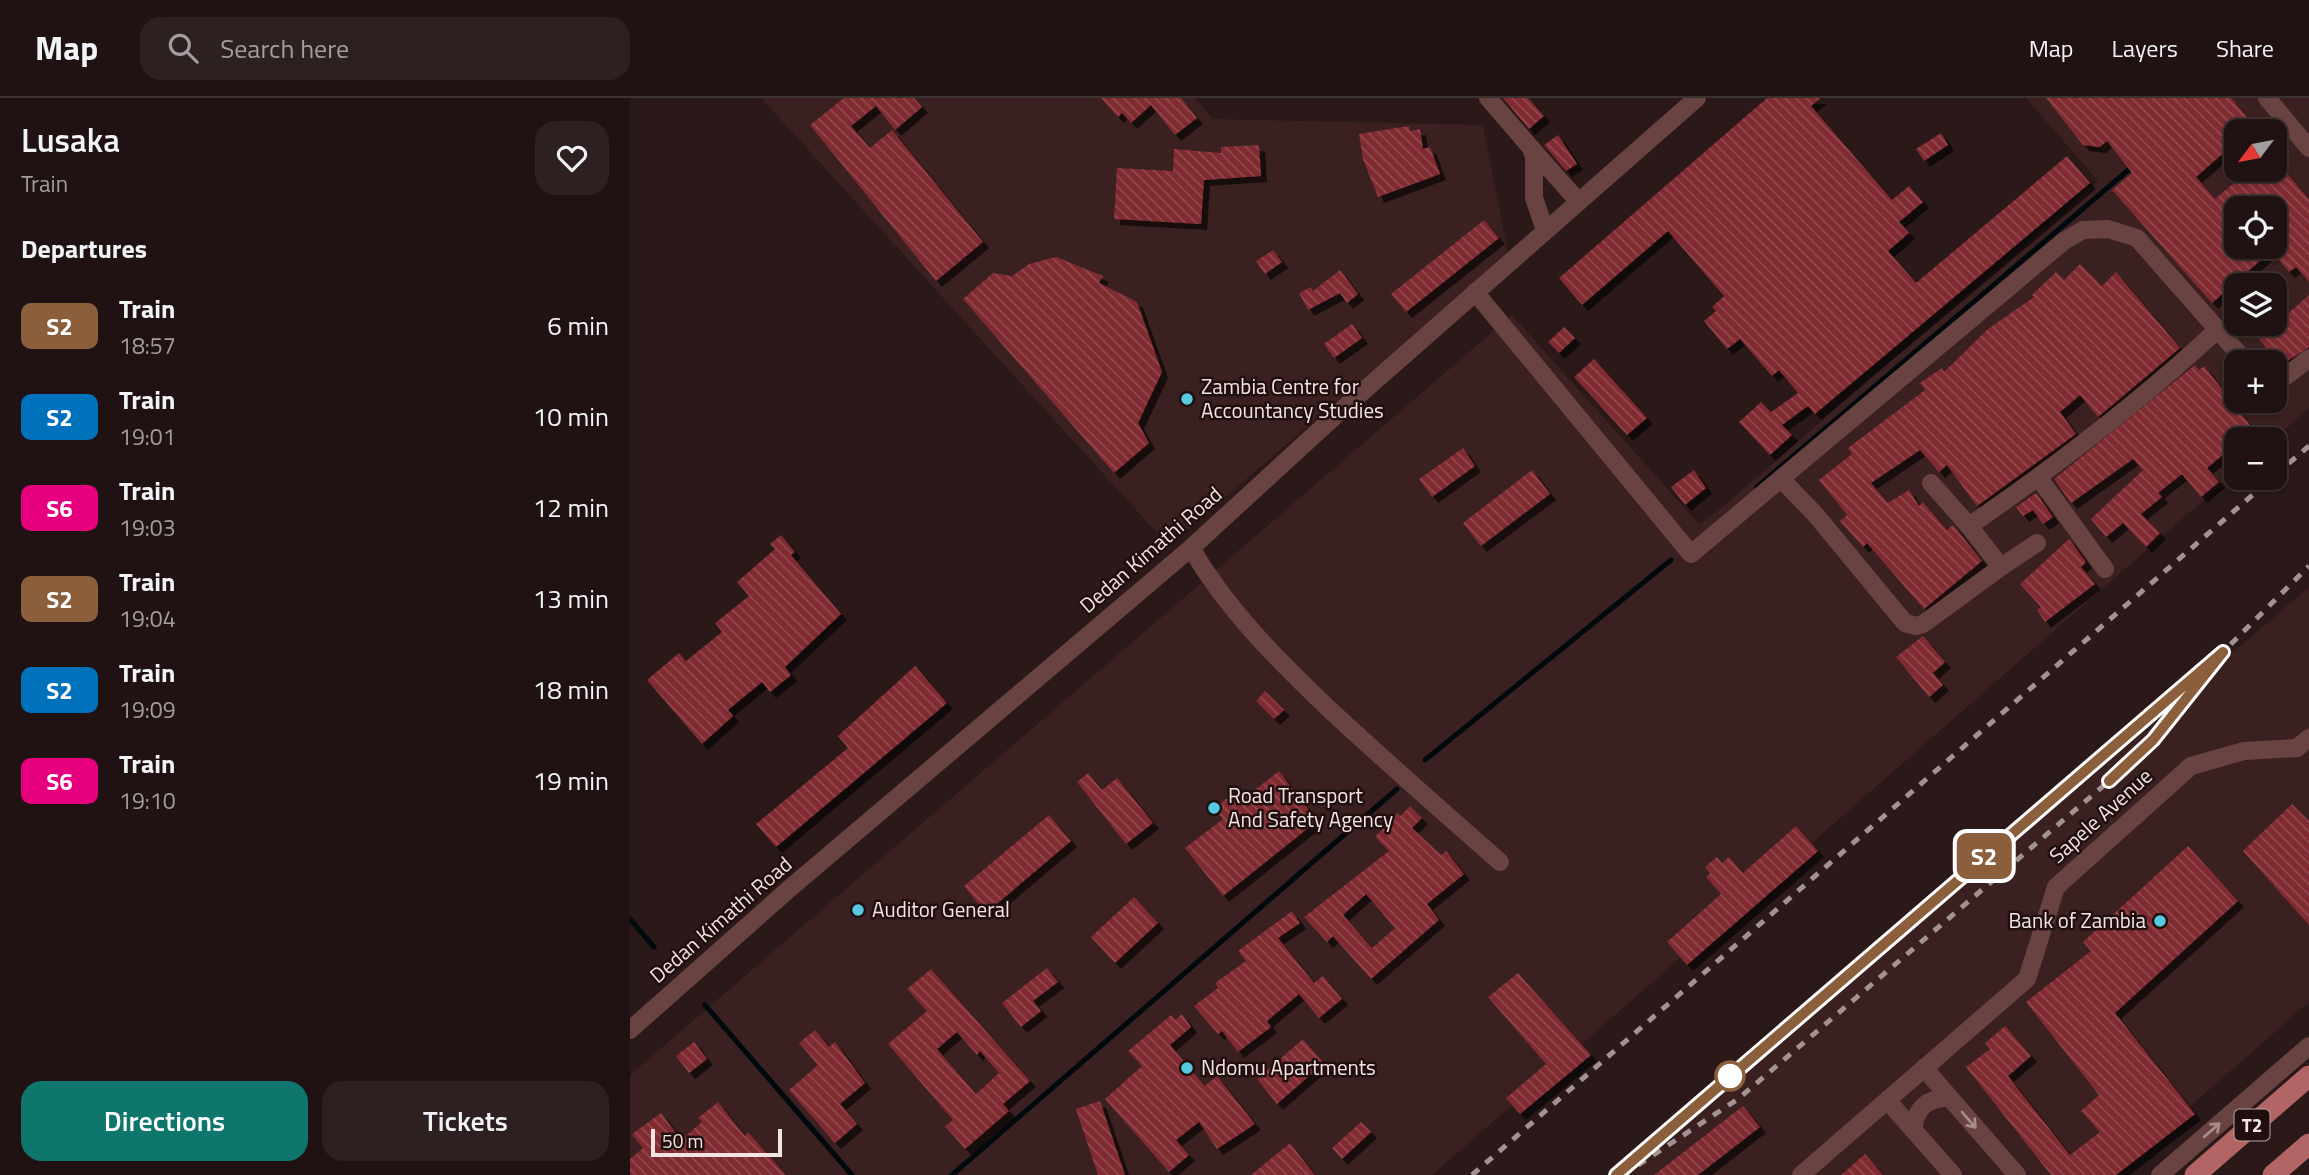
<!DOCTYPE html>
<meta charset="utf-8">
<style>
body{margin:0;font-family:"Titillium Web",sans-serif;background:#2d2020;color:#f1f3f6;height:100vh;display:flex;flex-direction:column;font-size:26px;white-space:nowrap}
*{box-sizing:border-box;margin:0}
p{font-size:23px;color:#a29e9f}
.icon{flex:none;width:38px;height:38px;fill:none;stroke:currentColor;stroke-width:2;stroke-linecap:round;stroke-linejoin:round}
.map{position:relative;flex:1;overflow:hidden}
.sheet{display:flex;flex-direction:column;background:#201212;width:630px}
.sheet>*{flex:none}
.badge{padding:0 14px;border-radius:10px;font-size:24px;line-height:46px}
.needle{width:46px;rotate:238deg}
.buttons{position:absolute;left:1594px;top:21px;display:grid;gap:14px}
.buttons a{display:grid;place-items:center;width:63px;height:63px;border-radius:14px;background:#201212;box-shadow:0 2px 5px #0004,0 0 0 2px #3d3232;font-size:35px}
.scale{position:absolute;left:21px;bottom:18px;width:131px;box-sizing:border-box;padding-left:7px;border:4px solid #f3e4e4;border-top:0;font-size:19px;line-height:24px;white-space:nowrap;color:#f3e4e4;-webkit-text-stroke:5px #210f0f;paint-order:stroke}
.map>.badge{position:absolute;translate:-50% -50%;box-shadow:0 0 0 4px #fff}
h2{padding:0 21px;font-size:26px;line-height:63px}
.round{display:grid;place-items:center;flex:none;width:74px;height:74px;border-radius:21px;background:#2d2020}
.head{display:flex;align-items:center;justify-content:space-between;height:119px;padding:0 21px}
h1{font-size:33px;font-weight:600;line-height:52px}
.button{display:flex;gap:14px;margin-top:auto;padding:14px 21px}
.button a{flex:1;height:80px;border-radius:21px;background:#0f766e;color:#fff;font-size:28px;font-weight:600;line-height:80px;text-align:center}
.button a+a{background:#2d2020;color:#f1f3f6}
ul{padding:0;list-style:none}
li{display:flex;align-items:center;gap:21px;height:91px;padding:0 21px}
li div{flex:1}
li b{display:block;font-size:26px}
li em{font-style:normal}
li .badge{min-width:77px;font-weight:700;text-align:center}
header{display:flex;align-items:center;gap:42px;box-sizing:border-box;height:98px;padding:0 35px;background:#201212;border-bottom:2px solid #3d3232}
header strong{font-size:33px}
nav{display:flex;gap:38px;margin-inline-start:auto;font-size:24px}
.search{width:490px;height:63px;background:#2d2020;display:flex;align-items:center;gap:18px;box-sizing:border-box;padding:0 24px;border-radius:21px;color:#a29e9f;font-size:26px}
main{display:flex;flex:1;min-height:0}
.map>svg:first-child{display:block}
.built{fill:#3a2020;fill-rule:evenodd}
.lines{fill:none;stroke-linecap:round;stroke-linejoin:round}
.stream{stroke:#00090c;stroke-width:5}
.building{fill:url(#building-back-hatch);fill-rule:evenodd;filter:url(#shadow)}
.minor{stroke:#694342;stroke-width:18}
.major{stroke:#b36566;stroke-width:21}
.rail{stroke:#a29292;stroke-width:5;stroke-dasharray:9 9;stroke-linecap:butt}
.oneway{stroke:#a78b8b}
.line-casing{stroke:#fff;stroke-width:16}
.line{stroke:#8b5e3c;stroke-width:10}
.poi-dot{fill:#55cae0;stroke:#210f0f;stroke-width:2.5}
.stop-dot{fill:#fff;stroke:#8b5e3c;stroke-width:3.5}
.labels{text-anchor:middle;stroke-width:5;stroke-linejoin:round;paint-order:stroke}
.shield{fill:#210f0f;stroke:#b4a4a4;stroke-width:2}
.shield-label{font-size:19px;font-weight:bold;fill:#f3e4e4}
.poi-label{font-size:21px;fill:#f3e4e4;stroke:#210f0f;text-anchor:start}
.street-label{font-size:21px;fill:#f3e4e4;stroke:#210f0f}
</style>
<header>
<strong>Map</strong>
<div class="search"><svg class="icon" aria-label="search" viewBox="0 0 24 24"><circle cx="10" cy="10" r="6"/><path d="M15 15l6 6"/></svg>Search here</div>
<nav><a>Map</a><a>Layers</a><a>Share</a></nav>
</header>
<main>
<section class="sheet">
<div class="head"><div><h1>Lusaka</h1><p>Train</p></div><a class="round"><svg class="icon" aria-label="heart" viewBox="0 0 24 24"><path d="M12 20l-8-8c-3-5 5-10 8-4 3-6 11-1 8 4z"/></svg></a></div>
<h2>Departures</h2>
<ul>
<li><span class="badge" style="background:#8b5e3c;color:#fff">S2</span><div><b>Train</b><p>18:57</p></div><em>6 min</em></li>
<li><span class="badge" style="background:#0072bc;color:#fff">S2</span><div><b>Train</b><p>19:01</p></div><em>10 min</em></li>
<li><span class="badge" style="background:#e6007e;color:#fff">S6</span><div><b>Train</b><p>19:03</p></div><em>12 min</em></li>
<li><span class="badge" style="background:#8b5e3c;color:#fff">S2</span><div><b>Train</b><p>19:04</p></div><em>13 min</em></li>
<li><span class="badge" style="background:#0072bc;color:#fff">S2</span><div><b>Train</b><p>19:09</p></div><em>18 min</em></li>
<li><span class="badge" style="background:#e6007e;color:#fff">S6</span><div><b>Train</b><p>19:10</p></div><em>19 min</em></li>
</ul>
<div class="button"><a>Directions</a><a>Tickets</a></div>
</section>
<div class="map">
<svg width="1679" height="1077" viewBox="0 0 1679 1077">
<defs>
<pattern id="building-back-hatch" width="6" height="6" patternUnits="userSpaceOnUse" patternTransform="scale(1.75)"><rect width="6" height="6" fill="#802a30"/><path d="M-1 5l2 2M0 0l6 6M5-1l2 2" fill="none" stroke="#92494e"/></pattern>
<filter id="shadow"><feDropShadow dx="6" dy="6" stdDeviation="0" flood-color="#0009"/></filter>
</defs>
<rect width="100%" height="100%" fill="#2b1818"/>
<g class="built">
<path d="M131,0H565L583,21L853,27L878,155L539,448Z"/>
<path d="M1396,0H1679V310L1644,341H1606V374L802,1077H0V977L882,217L1069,426L1096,406L1468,83ZM1606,33H1645V72H1606ZM1606,110H1645V149H1606ZM1606,187H1645V226H1606ZM1606,264H1645V303H1606Z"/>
<path d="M1679,489V904L1482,1077H995Z"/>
</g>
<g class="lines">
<g class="stream">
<path d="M1127,389L1503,68"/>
<path d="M795,662L1041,462"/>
<path d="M0,821L24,849"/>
<path d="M75,907L222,1077"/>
<path d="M322,1077L767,691"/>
</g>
</g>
<g class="building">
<path d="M214,0H284L292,9L265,32L246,8L221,28L240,50L262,32L353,144L306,183L180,27Z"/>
<path d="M471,0H551L567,20L545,37L521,7L501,25L492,15L488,19Z"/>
<path d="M873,0H898L914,18L899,31Z"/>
<path d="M1137,0H1191L1181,8L1262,102L1279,88L1293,104L1269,124L1279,135L1258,153L1286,185L1437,58L1460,85L1185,316L1178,308L1152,327L1162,337L1140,357L1109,324L1131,304L1141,314L1168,295L1149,272L1142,278L1110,241L1097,251L1074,223L1086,213L1082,209L1094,198L1038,133L952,207L929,180Z"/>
<path d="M1416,0H1601L1629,33H1606V44L1566,79L1585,101L1619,72H1654L1679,101V184L1666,169L1659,174L1641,153L1582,205L1482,92L1502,75L1477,43L1470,49L1453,47ZM1606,110H1645V149H1606Z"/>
<path d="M779,28L780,33L790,31L793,51L800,49L810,76L748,99L733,61L729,36Z"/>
<path d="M1311,35L1318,47L1294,63L1286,51Z"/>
<path d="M928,37L947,66L936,73L914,47Z"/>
<path d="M629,47L631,78L574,82L571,126L484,121L487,70L543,73L544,51L591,55V49Z"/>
<path d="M854,122L869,140L776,214L761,196Z"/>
<path d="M643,152L652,164L635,176L626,163Z"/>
<path d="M426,159L473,178L469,185L507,204L532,274L508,325L519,345L484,375L333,201L363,175L382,178L399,166Z"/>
<path d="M1450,166L1472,188L1486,174L1550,250L1468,319L1450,297L1430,314L1446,336L1347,408L1317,367L1309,374L1290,352L1241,385L1258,405L1279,392L1289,408L1293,404L1317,432L1323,427L1352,463L1294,511L1237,445L1233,449L1210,423L1217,417L1189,382L1222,356L1218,350L1295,292L1290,285L1312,270L1314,274L1358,231L1404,199L1402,197L1426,174L1434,182Z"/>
<path d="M710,172L728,196L717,205L710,195L678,212L669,195L681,189L683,193Z"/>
<path d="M1679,197V249L1651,267L1629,241Z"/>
<path d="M722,226L732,240L704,260L694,246Z"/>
<path d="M934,229L945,240L929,255L918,244Z"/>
<path d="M964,261L1017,320L997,337L944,279Z"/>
<path d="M1565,267L1569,272L1574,268L1624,332L1613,341H1606V346L1577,370L1589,384L1571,399L1552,376L1528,395L1532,399L1511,416L1530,435L1516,449L1493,425L1476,439L1461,421L1513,372L1503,361L1441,405L1424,381Z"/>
<path d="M833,350L845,368L802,399L789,381Z"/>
<path d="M902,372L920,396L851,448L833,425Z"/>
<path d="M1064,372L1076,390L1055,407L1041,389Z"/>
<path d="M1406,395L1423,419L1413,426L1403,412L1393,418L1386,409Z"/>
<path d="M151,437L165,454L161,457L211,516L155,569L161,577L140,594L132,584L98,612L103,618L72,646L17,582L49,555L56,563L92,534L85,525L119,498L107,484L145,451L140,446Z"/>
<path d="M1439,441L1456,464L1451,469L1465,486L1415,524L1407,512L1411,509L1390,486Z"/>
<path d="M1293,538L1315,564L1303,575L1313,587L1299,599L1266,559Z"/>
<path d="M285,568L317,605L146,749L126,726L218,650L208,638Z"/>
<path d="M635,593L654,612L644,621L626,603Z"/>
<path d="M649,673L687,723L593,798L555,750L593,721L584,710L600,698L607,706Z"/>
<path d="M458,675L472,692L487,680L523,725L496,746L447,684Z"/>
<path d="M1662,706L1679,723V827L1613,753Z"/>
<path d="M780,708L792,720L782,730L811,757L816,753L834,776L797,806L809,822L741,881L703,838L697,844L674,819L759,753L745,739L767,715L770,718ZM736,796L765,830L742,850L713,817Z"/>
<path d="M419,717L441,743L356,815L334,788Z"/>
<path d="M1166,728L1188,753L1057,867L1037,844L1091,796L1076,779L1080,775L1075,769L1087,759L1092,765L1099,759L1113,775Z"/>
<path d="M1558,748L1608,803L1485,915L1565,1016L1486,1077H1421L1336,969L1360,951L1355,945L1375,928L1401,958L1378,978L1440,1057L1470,1034L1451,1013L1469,997L1396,904L1461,853L1453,844Z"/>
<path d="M504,799L528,825L485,865L461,839Z"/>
<path d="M662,813L670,825L648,840L684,885L693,878L712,901L689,920L669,896L637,923L641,929L608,954L592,933L588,936L564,908L588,890L585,885L616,863L608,853Z"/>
<path d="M417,870L428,884L403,903L411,913L391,929L372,905Z"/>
<path d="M301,871L400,983L373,1006L379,1013L335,1051L315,1028L323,1022L258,946L297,913L277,891ZM327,934L347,957L350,953L369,975L346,996L307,951Z"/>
<path d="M888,875L961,957L890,1016L876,1000L916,966L858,899Z"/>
<path d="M552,916L561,929L540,947L575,988L587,978L625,1026L587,1051L569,1024L546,1042L559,1057L539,1074L475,1001L512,968L498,953L541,917L545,922Z"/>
<path d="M185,932L199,949L205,944L235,985L210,1006L227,1026L205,1045L159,992L188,967L169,945Z"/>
<path d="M673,941L694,965L647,1006L627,981Z"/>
<path d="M64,944L77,961L59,975L46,958Z"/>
<path d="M470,1003L495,1077H468L446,1011Z"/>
<path d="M88,1004L115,1038L118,1034L156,1077H0V1061L13,1050L2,1036L31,1015L51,1042L72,1024L68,1020Z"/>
<path d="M1113,1008L1130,1029L1068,1077H1024Z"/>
<path d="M731,1024L741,1034L712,1061L702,1050Z"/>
<path d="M660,1045L685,1077H621Z"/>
<path d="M1235,1056L1253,1077H1211Z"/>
</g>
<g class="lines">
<g class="minor">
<path d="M858,0L901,50L904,58V100L915,132"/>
<path d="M1637,0L1679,50"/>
<path d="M901,50L948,103"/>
<path d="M845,194L1061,456L1434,143L1453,132L1478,131L1507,140L1616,264"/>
<path d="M1645,280L1655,279L1679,260"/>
<path d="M1409,380L1475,471"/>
<path d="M1151,381L1185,416L1275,525L1286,528L1293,526L1371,469L1339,428C1426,368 1510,304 1587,232"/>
<path d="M1301,385L1339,428"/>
<path d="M561,450C597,512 647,561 699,611C755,663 812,713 870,764"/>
<path d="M1371,469L1407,445"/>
<path d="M0,932L159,791L561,450L706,317L1067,0"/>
<path d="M1294,970L1387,1077"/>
<path d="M1257,1002L1323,1077"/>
<path d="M1283,1032C1286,1009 1297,1000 1319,1000"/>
<path d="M1171,1077L1397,881L1426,789L1561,668L1614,653L1667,650L1679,640"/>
<path d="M1530,1077L1679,948"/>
</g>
<g class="major">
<path d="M1565,1077L1679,978"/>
<path d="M1643,1077L1679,1046"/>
</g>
<g class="rail">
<path d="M1645,377L1679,348"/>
<path d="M1010,1056L1569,574"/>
<path d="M842,1077L1642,380"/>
<path d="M993,1077L1108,1001L1479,683L1523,642L1593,554L1679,468"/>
</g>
</g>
<defs><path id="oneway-shaft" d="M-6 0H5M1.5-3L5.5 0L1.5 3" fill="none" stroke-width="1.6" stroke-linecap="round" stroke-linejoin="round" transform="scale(1.75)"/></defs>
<g class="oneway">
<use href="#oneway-shaft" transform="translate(1339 1022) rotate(49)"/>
<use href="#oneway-shaft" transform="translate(1582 1032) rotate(-41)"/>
</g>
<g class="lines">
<g class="line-casing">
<path id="line" d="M986,1077L1593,554L1523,642L1479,683"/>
</g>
<use href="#line" class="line"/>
</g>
<g class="poi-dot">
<circle cx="557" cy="301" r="7"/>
<circle cx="584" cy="710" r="7"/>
<circle cx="228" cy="812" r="7"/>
<circle cx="1530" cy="823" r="7"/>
<circle cx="557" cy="970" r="7"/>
</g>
<circle class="stop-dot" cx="1100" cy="978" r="14"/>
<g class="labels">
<rect class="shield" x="1604.5" y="1011.5" width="35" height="31" rx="5"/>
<g class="shield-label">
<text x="1622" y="1034">T2</text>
</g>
<g class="poi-label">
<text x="571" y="296">Zambia Centre for<tspan x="571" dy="24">Accountancy Studies</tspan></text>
<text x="598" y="705">Road Transport<tspan x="598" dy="24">And Safety Agency</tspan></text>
<text x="242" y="819">Auditor General</text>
<text x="1516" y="830" text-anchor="end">Bank of Zambia</text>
<text x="571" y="977">Ndomu Apartments</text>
</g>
<g class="street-label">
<text transform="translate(521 452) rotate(-41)" y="7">Dedan Kimathi Road</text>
<text transform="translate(1471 718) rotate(-42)" y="7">Sapele Avenue</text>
<text transform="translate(91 822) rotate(-41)" y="7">Dedan Kimathi Road</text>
</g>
</g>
</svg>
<div class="buttons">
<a><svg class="needle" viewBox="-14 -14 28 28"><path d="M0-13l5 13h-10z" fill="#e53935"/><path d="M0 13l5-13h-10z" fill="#a29e9f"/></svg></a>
<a><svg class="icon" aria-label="locate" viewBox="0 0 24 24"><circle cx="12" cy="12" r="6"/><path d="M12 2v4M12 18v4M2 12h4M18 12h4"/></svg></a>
<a><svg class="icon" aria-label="layers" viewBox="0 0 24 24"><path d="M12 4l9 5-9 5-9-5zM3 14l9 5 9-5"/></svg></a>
<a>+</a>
<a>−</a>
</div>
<div class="scale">50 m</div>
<b class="badge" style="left:1354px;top:758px;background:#8b5e3c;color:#fff">S2</b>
</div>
</main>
